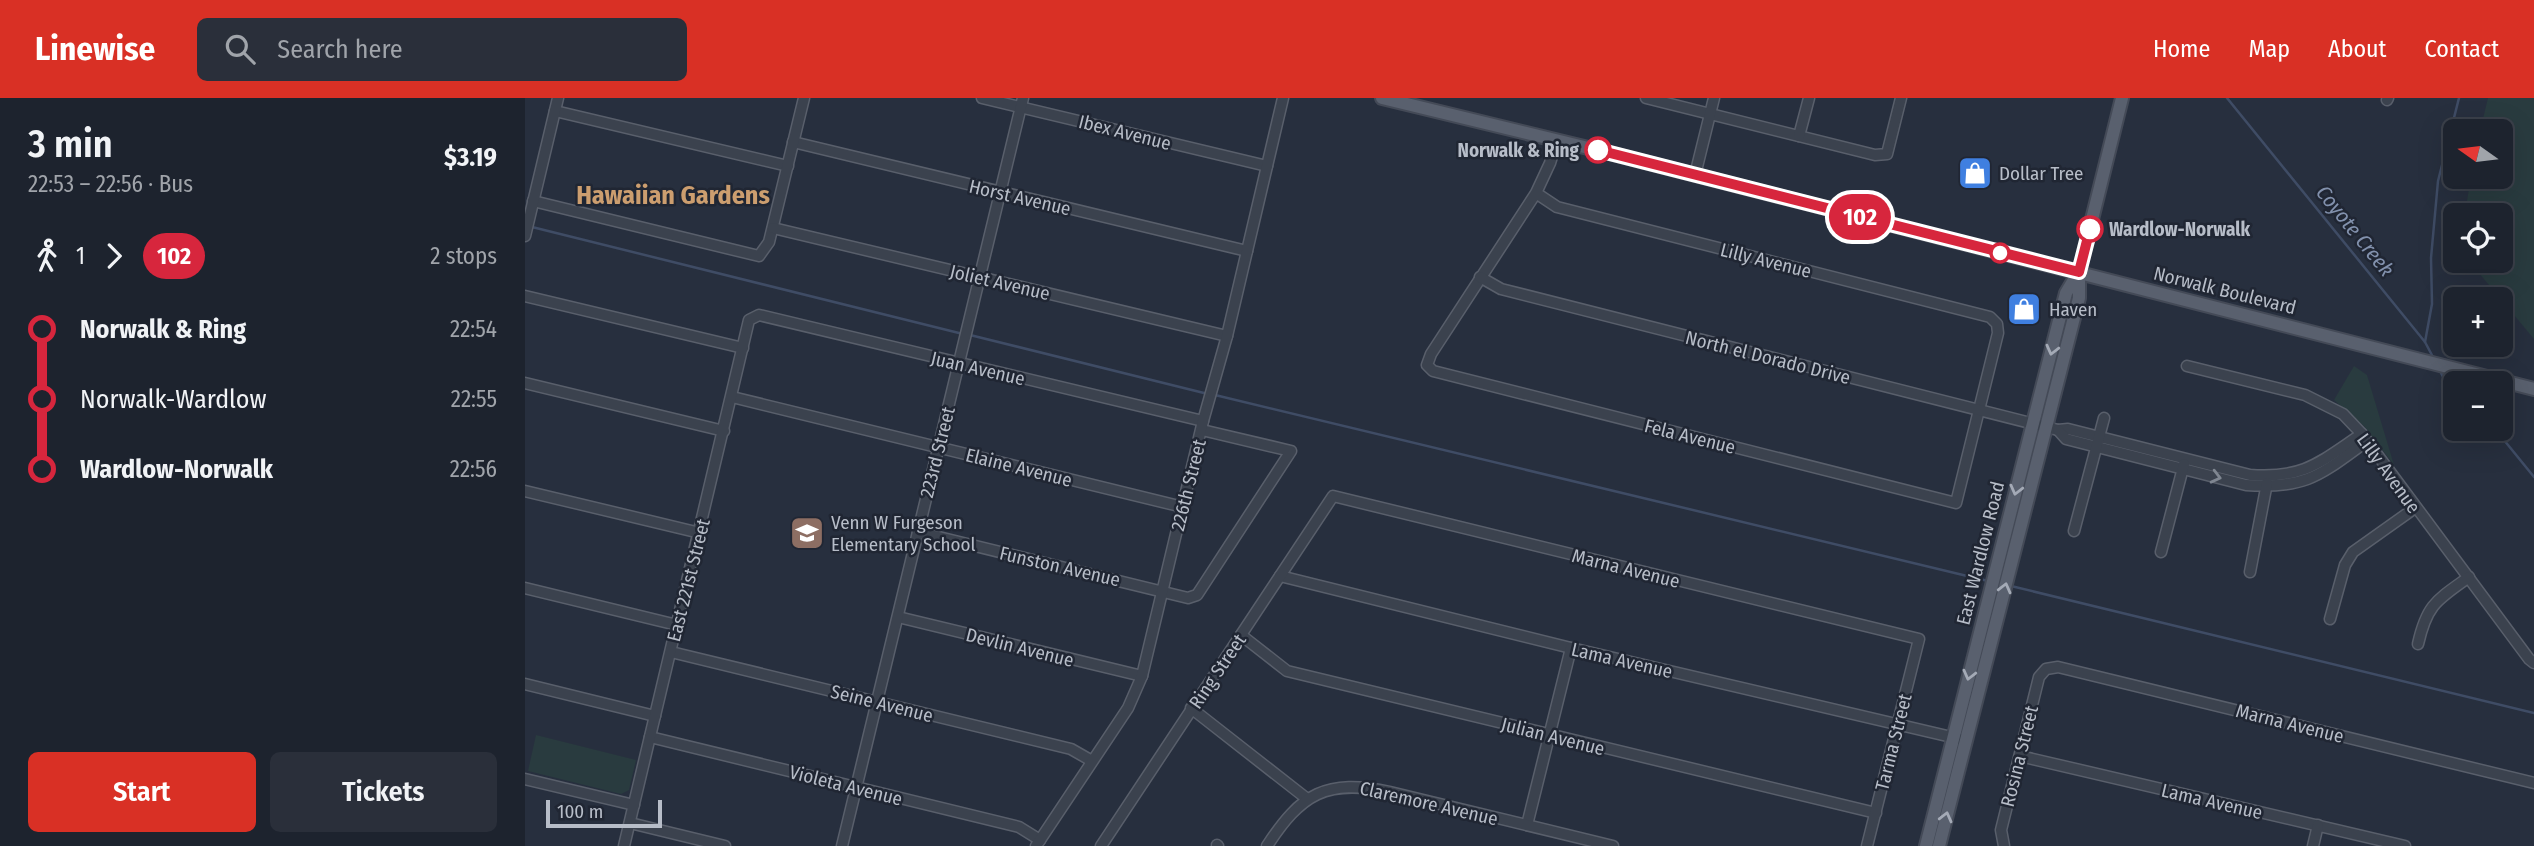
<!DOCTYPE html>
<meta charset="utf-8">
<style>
body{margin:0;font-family:"Fira Sans Condensed",sans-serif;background:#2a2f3a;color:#f1f3f6;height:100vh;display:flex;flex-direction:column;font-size:26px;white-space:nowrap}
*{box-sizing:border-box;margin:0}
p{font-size:23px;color:#a0a4aa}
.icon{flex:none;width:38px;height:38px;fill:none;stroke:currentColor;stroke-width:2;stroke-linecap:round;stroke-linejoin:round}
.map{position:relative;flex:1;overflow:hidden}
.details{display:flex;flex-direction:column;background:#1d232e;width:525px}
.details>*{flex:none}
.badge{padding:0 14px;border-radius:23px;font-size:24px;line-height:46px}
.needle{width:46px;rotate:284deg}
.buttons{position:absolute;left:1918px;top:21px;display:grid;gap:14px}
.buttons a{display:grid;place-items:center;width:70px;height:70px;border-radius:10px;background:#1d232e;box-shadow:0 7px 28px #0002,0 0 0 2px #3b404a;font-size:35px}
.scale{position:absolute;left:21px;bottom:18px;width:116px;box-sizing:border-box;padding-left:7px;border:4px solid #b7bdc8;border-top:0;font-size:19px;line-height:24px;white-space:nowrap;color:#b7bdc8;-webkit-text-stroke:5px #202633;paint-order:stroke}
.map>.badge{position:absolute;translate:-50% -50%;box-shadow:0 0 0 4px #fff}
.legs{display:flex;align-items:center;gap:10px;height:77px;padding:0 28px;font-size:23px}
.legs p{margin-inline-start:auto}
.summary{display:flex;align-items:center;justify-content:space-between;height:119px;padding:0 28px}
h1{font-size:38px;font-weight:600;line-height:52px}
.cta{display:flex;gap:14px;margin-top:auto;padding:14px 28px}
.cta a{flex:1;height:80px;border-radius:10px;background:#d93025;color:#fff;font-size:28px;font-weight:600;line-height:80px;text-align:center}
.cta a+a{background:#2a2f3a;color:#f1f3f6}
ul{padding:0 28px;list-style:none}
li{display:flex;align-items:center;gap:24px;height:70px;font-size:26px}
li i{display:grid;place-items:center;width:10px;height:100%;margin:0 9px;background:currentColor}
li i::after{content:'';width:18px;height:18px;margin:-9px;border:5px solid;border-radius:50%;background:#1d232e}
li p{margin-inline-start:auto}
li:first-child i{background:linear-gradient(#0000 50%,currentColor 0)}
li:last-child i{background:linear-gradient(currentColor 50%,#0000 0)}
header{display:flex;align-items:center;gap:42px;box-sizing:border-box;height:98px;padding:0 35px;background:#d93025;color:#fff}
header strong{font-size:33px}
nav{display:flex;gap:38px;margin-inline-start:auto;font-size:24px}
.search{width:490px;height:63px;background:#2a2f3a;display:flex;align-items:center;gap:18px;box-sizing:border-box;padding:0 24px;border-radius:10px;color:#a0a4aa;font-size:26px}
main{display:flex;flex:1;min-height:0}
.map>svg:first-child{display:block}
.green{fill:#293b3f}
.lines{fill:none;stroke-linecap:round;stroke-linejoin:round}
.stream{stroke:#3f4c65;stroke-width:2.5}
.minor-casing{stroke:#595f6b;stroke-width:13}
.major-casing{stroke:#444a57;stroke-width:16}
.minor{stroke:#3b424e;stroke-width:10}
.major{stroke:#59606e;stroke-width:12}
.oneway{stroke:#a4aab6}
.oneway2{stroke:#7f8691}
.line-1-casing{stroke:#fff;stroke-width:16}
.line-1{stroke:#d7263d;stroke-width:10}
.stop-1-dot{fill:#fff;stroke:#d7263d;stroke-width:3.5}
.labels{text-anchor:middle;stroke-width:5;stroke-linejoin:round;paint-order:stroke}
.street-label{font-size:19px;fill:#b7bdc8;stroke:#202633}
.stop-label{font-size:19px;font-weight:bold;fill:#b7bdc8;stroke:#202633;text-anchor:end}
.poi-label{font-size:19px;fill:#b7bdc8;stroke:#202633;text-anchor:start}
.water-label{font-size:21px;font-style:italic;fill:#8291ad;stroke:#202633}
.district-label{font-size:26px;font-weight:bold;fill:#cc9e6f;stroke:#202633}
</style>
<header>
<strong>Linewise</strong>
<div class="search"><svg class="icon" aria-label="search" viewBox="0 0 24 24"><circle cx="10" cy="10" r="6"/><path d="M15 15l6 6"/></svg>Search here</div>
<nav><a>Home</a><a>Map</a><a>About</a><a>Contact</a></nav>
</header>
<main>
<section class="details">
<div class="summary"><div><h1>3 min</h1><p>22:53 – 22:56 · Bus</p></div><b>$3.19</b></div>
<div class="legs"><svg class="icon" aria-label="walk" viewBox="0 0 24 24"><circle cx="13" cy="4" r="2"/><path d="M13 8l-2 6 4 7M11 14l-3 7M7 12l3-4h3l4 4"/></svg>1<svg class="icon" aria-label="forward" viewBox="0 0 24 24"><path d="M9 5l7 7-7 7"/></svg><b class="badge" style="background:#d7263d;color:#fff">102</b><p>2 stops</p></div>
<ul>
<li><i style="color:#d7263d"></i><b>Norwalk &amp; Ring</b><p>22:54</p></li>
<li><i style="color:#d7263d"></i><span>Norwalk-Wardlow</span><p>22:55</p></li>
<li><i style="color:#d7263d"></i><b>Wardlow-Norwalk</b><p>22:56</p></li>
</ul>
<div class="cta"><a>Start</a><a>Tickets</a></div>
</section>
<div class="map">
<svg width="2009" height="748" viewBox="0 0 2009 748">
<rect width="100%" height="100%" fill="#272f3e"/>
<g class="green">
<path d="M1963,0H2009V241L1944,163H1976V117H1942V103L1946,79H1976V33H1955Z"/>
<path d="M1829,268L1842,277L1869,367L1839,328L1809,302Z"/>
<path d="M11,637L111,662L104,692L96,696L3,673Z"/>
</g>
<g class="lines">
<g class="stream">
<path d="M1702,0L1900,244L1909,261"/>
<path d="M7,129L438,236"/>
<path d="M445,237L683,296"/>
<path d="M1900,244L1907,206L1906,160L1913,83L1934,0"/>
<path d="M1915,273L1918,279L1930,288"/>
<path d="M690,297L1463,483"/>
<path d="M1970,331L2009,379"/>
<path d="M1486,488L2009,615"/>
</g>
<g class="minor-casing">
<g id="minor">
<path d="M457,0L742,68"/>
<path d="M1121,0L1350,57L1362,56L1376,0"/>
<path d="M1862,2L1863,0"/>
<path d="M30,13L263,68"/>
<path d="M1274,38L1284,0"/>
<path d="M268,44L722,153"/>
<path d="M1170,77L1189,0"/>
<path d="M1011,95L1032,109L1465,219L1472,226L1473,235L1431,405L908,273L902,267L906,256L1011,95L1025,65L1032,42"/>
<path d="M8,103L234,158L244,144L279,0"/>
<path d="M248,130L702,238"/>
<path d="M0,138L33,0"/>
<path d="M955,179L976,191L1533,332L1543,331L1725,377C1779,381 1795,364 1837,336"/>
<path d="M0,198L218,250"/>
<path d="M1662,268L1780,297L1818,316L1837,336L2004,561L2009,565"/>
<path d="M0,285L199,333"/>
<path d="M207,299L658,409"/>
<path d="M1533,332L1541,341L1721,387C1782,391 1795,377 1842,343"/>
<path d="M0,393L175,435"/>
<path d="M1549,433L1579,320"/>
<path d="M393,434L663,500L672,497L766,353L677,332"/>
<path d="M1636,454L1659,366"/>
<path d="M1725,474L1742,385"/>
<path d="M755,478L1046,550L1435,641"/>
<path d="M0,490L152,527"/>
<path d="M373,519L617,578"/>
<path d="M1805,521L1820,467L1828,454L1890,410"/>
<path d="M716,537L762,573L1351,715"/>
<path d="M1893,546C1902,506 1912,502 1944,479"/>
<path d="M146,554L546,651L567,663"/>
<path d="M0,586L130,618"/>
<path d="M666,610L781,700"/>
<path d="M125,639L494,729L515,742"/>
<path d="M1495,658L1880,748"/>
<path d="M0,681L109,707"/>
<path d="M105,725L200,748"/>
<path d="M1002,727L1046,550"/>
<path d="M692,747L693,748"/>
<path d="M99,748L224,222L234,217L678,323"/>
<path d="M317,748L498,0"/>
<path d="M511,748L603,610L617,578L678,323L702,238L758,0"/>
<path d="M576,748L808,398L1394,541L1342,748"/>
<path d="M742,748C776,696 801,680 865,694L1088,748"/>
<path d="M1479,748L1476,732L1514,579L1521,571L1533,569L2009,685"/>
<path d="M1788,748L1793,727"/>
</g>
</g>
<g class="major-casing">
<g id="major">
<path d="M857,0L1084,55L2009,291"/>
<path d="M1401,748L1541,195L1553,175"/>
<path d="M1414,748L1554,200V174L1597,0"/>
</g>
</g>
<use href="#minor" class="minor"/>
<use href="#major" class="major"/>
</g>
<defs><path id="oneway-chevron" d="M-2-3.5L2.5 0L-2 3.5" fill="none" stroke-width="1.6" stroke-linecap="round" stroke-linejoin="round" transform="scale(1.75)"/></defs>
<g class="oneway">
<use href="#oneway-chevron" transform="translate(1527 252) rotate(104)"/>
<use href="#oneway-chevron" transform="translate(1491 392) rotate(104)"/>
<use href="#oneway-chevron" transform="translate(1480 490) rotate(-76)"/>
<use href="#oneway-chevron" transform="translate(1444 577) rotate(104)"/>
<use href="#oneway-chevron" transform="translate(1421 719) rotate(-76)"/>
</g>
<use class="oneway2" href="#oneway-chevron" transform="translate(1691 379) rotate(14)"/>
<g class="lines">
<g class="line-1-casing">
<path id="line-1" d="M1073,52L1554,174L1565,131"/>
</g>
<use href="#line-1" class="line-1"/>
</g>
<defs>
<g id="shop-square" transform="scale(1.75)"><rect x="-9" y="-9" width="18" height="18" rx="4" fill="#3f7fe0" stroke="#202633"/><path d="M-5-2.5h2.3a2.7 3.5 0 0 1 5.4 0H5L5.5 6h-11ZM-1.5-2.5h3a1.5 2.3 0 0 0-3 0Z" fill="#fff"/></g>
<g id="school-square" transform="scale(1.75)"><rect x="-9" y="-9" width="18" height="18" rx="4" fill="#8d6e63" stroke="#202633"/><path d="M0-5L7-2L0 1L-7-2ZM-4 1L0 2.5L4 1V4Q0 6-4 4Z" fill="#fff"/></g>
</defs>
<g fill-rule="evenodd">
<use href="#shop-square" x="1450" y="75"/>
<use href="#shop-square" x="1499" y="211"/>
<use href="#school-square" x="282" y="435"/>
</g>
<g class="stop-1-dot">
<circle cx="1073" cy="52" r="12"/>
<circle cx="1565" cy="131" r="12"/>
<circle cx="1475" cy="155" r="9"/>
</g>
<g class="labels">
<g class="street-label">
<text transform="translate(600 34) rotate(14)" y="7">Ibex Avenue</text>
<text transform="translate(495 99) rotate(13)" y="7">Horst Avenue</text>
<text transform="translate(1241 162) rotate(14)" y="7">Lilly Avenue</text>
<text transform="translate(475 184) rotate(13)" y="7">Joliet Avenue</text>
<text transform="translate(1700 192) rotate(14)" y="7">Norwalk Boulevard</text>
<text transform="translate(1243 259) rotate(14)" y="7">North el Dorado Drive</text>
<text transform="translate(453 270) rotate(13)" y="7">Juan Avenue</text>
<text transform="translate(1165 338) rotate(14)" y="7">Fela Avenue</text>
<text transform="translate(412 354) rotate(-76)" y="7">223rd Street</text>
<text transform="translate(494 369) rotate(14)" y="7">Elaine Avenue</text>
<text transform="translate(1864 375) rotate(54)" y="7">Lilly Avenue</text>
<text transform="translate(663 387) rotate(-76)" y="7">226th Street</text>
<text transform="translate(1455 455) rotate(-76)" y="7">East Wardlow Road</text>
<text transform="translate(535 468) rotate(13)" y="7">Funston Avenue</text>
<text transform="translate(1101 470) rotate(14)" y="7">Marna Avenue</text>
<text transform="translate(163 482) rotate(-76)" y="7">East 221st Street</text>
<text transform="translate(495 549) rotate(14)" y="7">Devlin Avenue</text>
<text transform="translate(1097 562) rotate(13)" y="7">Lama Avenue</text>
<text transform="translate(692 573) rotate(-56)" y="7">Ring Street</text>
<text transform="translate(357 605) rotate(14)" y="7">Seine Avenue</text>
<text transform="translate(1765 625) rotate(14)" y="7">Marna Avenue</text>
<text transform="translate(1028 638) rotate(14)" y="7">Julian Avenue</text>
<text transform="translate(1368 644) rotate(-76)" y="7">Tarma Street</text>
<text transform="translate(1494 658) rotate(-76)" y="7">Rosina Street</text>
<text transform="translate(321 687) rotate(14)" y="7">Violeta Avenue</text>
<text transform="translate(1687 703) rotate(13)" y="7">Lama Avenue</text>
<text transform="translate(904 705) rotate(13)" y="7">Claremore Avenue</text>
</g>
<g class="stop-label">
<text x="1054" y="59">Norwalk &amp; Ring</text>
<text x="1584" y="138" text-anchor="start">Wardlow-Norwalk</text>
</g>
<g class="poi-label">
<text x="1474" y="82">Dollar Tree</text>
<text x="1524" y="218">Haven</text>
<text x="306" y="431">Venn W Furgeson<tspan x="306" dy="22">Elementary School</tspan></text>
</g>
<g class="water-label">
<text transform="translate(1830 133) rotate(51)" y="7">Coyote Creek</text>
</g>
<g class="district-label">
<text x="148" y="106">Hawaiian Gardens</text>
</g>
</g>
</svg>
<div class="buttons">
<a><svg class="needle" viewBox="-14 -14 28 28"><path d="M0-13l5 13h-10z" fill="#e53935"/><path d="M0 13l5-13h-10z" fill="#a0a4aa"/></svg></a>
<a><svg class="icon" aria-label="locate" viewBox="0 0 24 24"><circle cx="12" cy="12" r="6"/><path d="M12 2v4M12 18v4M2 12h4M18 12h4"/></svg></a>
<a>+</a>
<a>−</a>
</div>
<div class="scale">100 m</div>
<b class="badge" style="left:1335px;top:119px;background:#d7263d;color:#fff">102</b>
</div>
</main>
